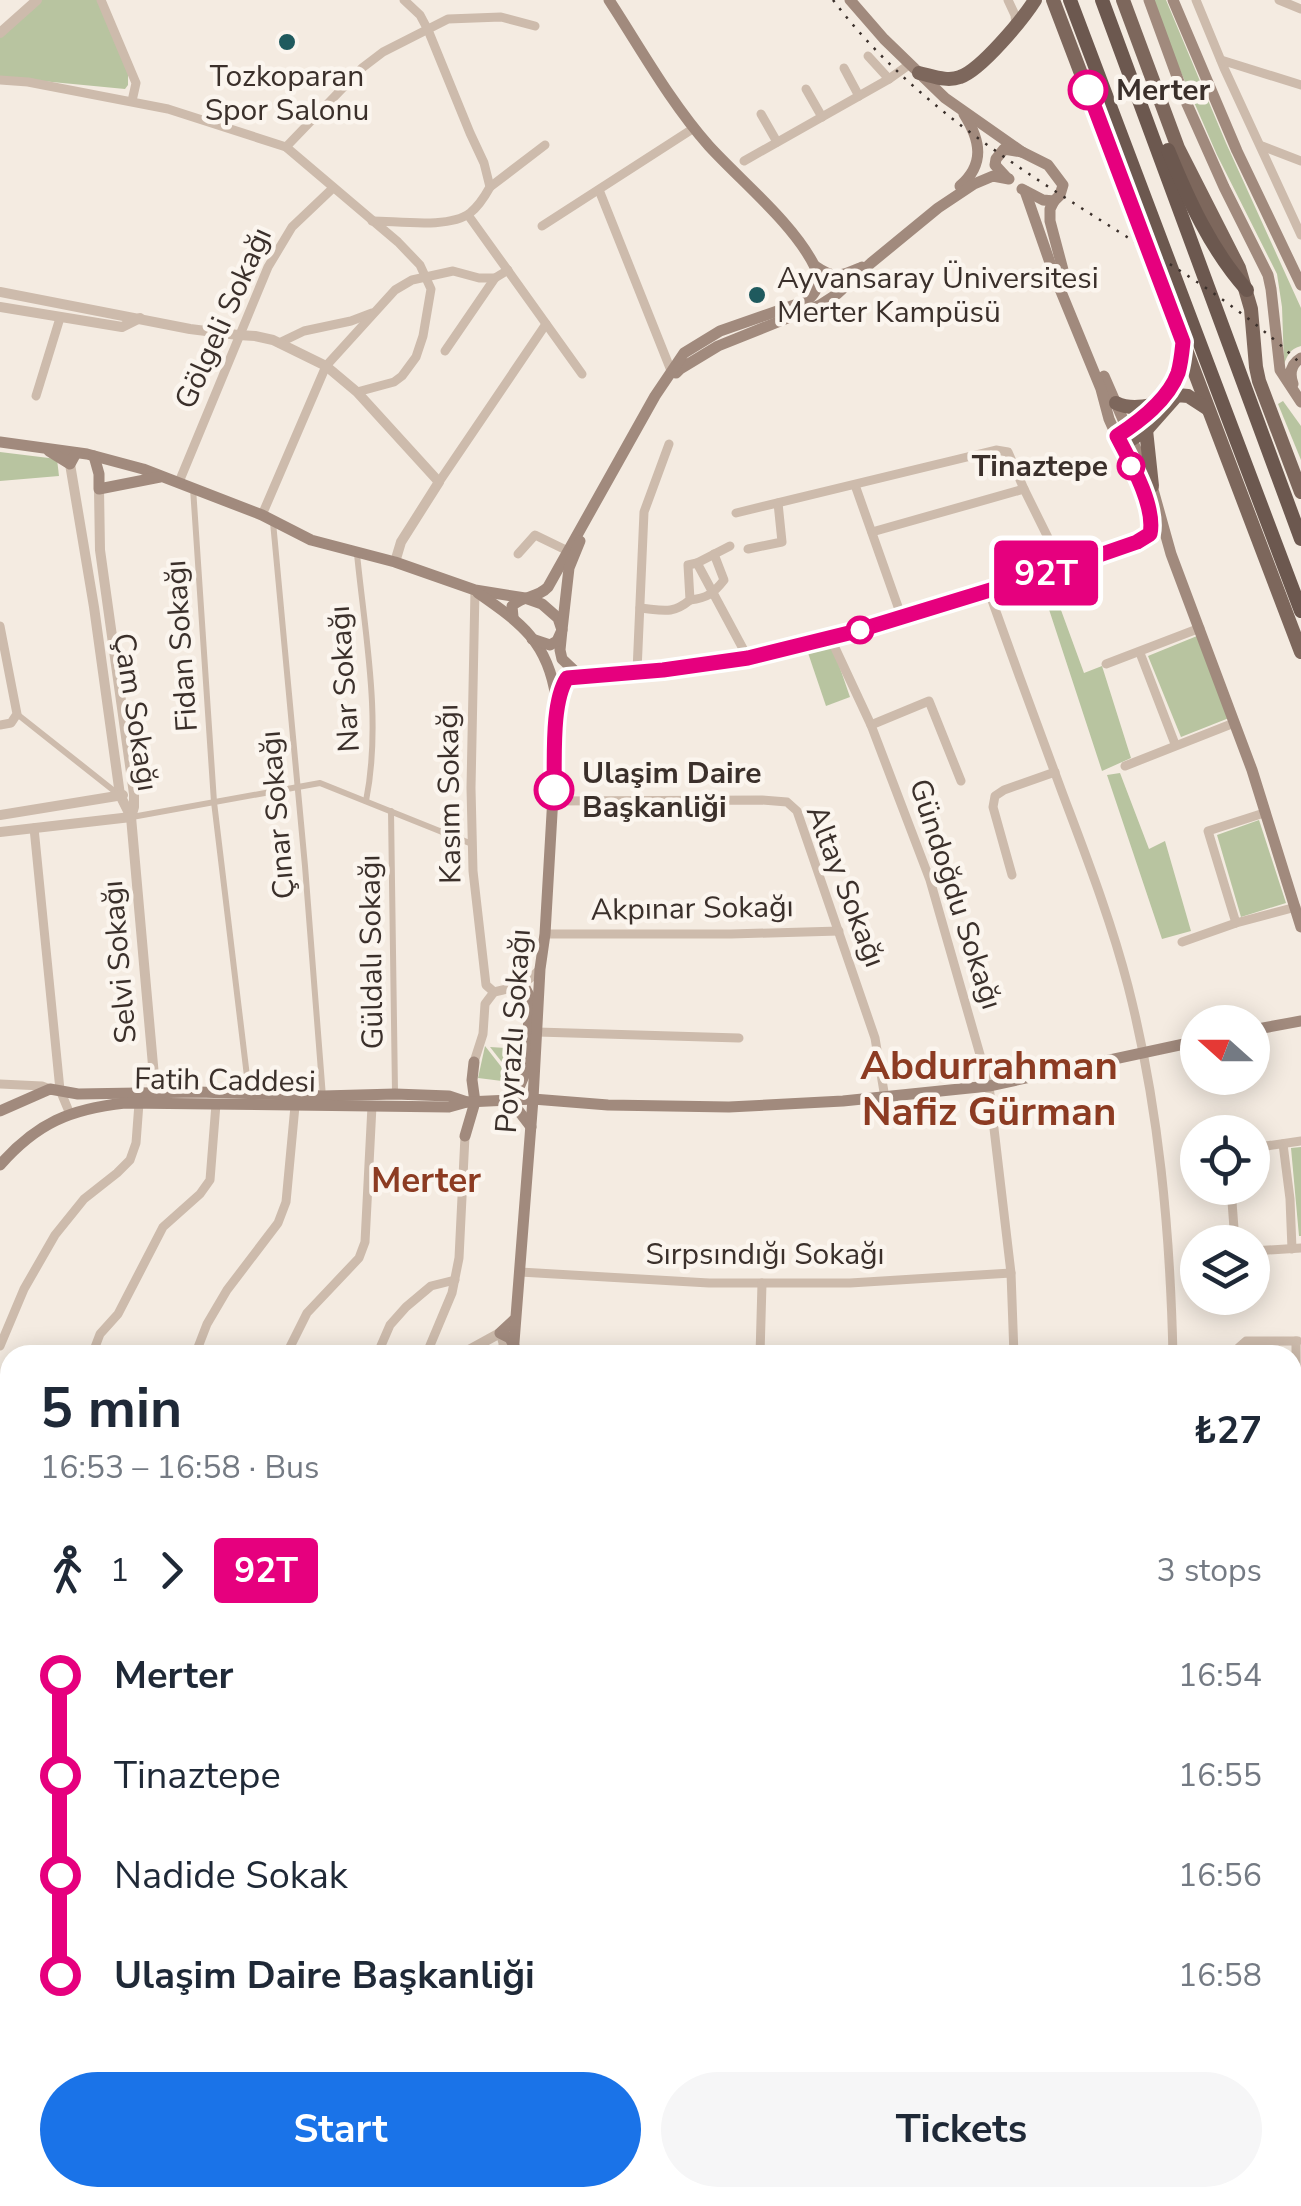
<!DOCTYPE html>
<meta charset="utf-8">
<style>
body{margin:0;font-family:"Nunito Sans",sans-serif;background:#f6f6f7;color:#1f2937;height:100vh;display:flex;flex-direction:column;font-size:38px;white-space:nowrap}
*{box-sizing:border-box;margin:0}
p{font-size:32px;color:#747a83}
.icon{flex:none;width:55px;height:55px;fill:none;stroke:currentColor;stroke-width:2;stroke-linecap:round;stroke-linejoin:round}
.map{position:relative;flex:1;overflow:hidden}
.details{position:absolute;left:0px;top:1345px;width:1302px;height:862px;display:flex;flex-direction:column;background:#fff;border-radius:30px 30px 0 0;box-shadow:0 5px 25px #0003}
.details>*{flex:none}
.badge{padding:0 20px;border-radius:8px;font-size:35px;line-height:65px}
.needle{width:65px;rotate:291deg}
.controls{position:absolute;left:1180px;top:1005px;display:grid;gap:20px}
.controls a{display:grid;place-items:center;width:90px;height:90px;border-radius:50%;background:#fff;box-shadow:0 5px 25px #0003;font-size:50px}
.map>.badge{position:absolute;translate:-50% -50%;box-shadow:0 0 0 5px #fff}
.legs{display:flex;align-items:center;gap:15px;height:110px;padding:0 40px;font-size:32px}
.legs p{margin-inline-start:auto}
.head{display:flex;align-items:center;justify-content:space-between;height:170px;padding:0 40px}
h1{font-size:55px;font-weight:700;line-height:75px}
.cta{display:flex;gap:20px;margin-top:auto;padding:20px 40px}
.cta a{flex:1;height:115px;border-radius:60px;background:#1a73e8;color:#fff;font-size:40px;font-weight:700;line-height:115px;text-align:center}
.cta a+a{background:#f6f6f7;color:#1f2937}
ul{padding:0 40px;list-style:none}
li{display:flex;align-items:center;gap:35px;height:100px;font-size:38px}
li i{display:grid;place-items:center;width:15px;height:100%;margin:0 12px;background:currentColor}
li i::after{content:'';width:25px;height:25px;margin:-12px;border:8px solid;border-radius:50%;background:#fff}
li p{margin-inline-start:auto}
li:first-child i{background:linear-gradient(#0000 50%,currentColor 0)}
li:last-child i{background:linear-gradient(currentColor 50%,#0000 0)}
.map>svg:first-child{display:block}
.green{fill:#b8c4a0}
.lines{fill:none;stroke-linecap:round;stroke-linejoin:round}
.pedestrian{stroke:#cdbbac;stroke-width:6}
.minor{stroke:#cdbbac;stroke-width:9}
.tertiary{stroke:#cdbbac;stroke-width:10}
.secondary{stroke:#a18a7d;stroke-width:11}
.primary{stroke:#7d675c;stroke-width:14}
.trunk{stroke:#6c584f;stroke-width:14}
.tram{stroke:#3b302b;stroke-width:2.5}
.rail{stroke:#3b302b;stroke-width:2.5;stroke-dasharray:2.5 8;stroke-linecap:butt}
.line-1-casing{stroke:#fff;stroke-width:22}
.line-1{stroke:#e6007e;stroke-width:15}
.poi-dot{fill:#1f5a5e;stroke:#fbf5ee;stroke-width:4}
.stop-1-dot{fill:#fff;stroke:#e6007e;stroke-width:5}
.labels{text-anchor:middle;stroke-width:9;stroke-linejoin:round;paint-order:stroke}
.poi-label{font-size:30px;fill:#3b302b;stroke:#fbf5ee}
.stop-label{font-size:30px;font-weight:bold;fill:#3b302b;stroke:#fbf5ee;text-anchor:start}
.street-label{font-size:30px;fill:#3b302b;stroke:#fbf5ee}
.quarter-label{font-size:35px;font-weight:bold;fill:#8c3b22;stroke:#fbf5ee}
.district-label{font-size:40px;font-weight:bold;fill:#8c3b22;stroke:#fbf5ee}
</style>
<div class="map">
<svg width="1301" height="2206" viewBox="0 0 1301 2206">
<rect width="100%" height="100%" fill="#f4ebe1"/>
<g class="green">
<path d="M39,0H101L128,73V85L125,89L0,77V33Z"/>
<path d="M1154,0H1166L1226,143L1301,308V346C1290,349 1288,354 1284,364L1282,307L1277,274L1217,155L1170,47Z"/>
<path d="M1283,401L1301,426V460L1278,404Z"/>
<path d="M0,452L57,459L59,476L0,481Z"/>
<path d="M1050,580L1084,673L1102,666L1131,758L1102,771L1040,582Z"/>
<path d="M1197,636L1229,718L1181,737L1148,656Z"/>
<path d="M830,639L850,697L826,706L806,647Z"/>
<path d="M1120,773L1149,849L1165,841L1191,931L1162,939L1107,775Z"/>
<path d="M1259,820L1286,903L1241,917L1217,835Z"/>
<path d="M485,1046L510,1078V1082L478,1078Z"/>
<path d="M490,1047L522,1049L520,1071L515,1079Z"/>
<path d="M1301,1147V1236H1299L1291,1148Z"/>
<path d="M1293,1633H1301V1744L1293,1753Z"/>
<path d="M1301,1914V2028L1293,2026L1292,1927Z"/>
<path d="M10,2028V2168L0,2166V2029Z"/>
<path d="M278,2198H387L324,2202L315,2206H281Z"/>
<path d="M1062,2198H1241L1242,2206H1054Z"/>
</g>
<g class="lines">
<g class="pedestrian">
<path d="M193,488L214,802L249,1093"/>
<path d="M273,522L305,866L323,1097"/>
<path d="M357,554C365,634 382,722 366,801"/>
<path d="M17,714L118,794"/>
<path d="M391,811L395,1092"/>
<path d="M132,817L320,783L472,844"/>
</g>
<g class="minor">
<path d="M101,0L136,83L132,101"/>
<path d="M1008,0L1015,15L1016,25"/>
<path d="M1196,0L1224,68L1301,235"/>
<path d="M1279,0L1301,9"/>
<path d="M868,56L889,79"/>
<path d="M1221,60L1301,85"/>
<path d="M844,68L859,96"/>
<path d="M0,80L28,82L168,109L286,147L398,242L420,265L431,289L423,336L416,357L402,376L394,382L357,392"/>
<path d="M806,89L822,117"/>
<path d="M761,114L777,142"/>
<path d="M1262,146L1301,161"/>
<path d="M286,147L362,68L383,52L448,19L501,17L535,26"/>
<path d="M744,161L889,79L910,64"/>
<path d="M490,187L545,145"/>
<path d="M599,190L672,373"/>
<path d="M468,215L582,374"/>
<path d="M372,221C398,221 449,229 470,213C479,206 485,196 490,187L484,163L470,133L428,30L420,15L404,0"/>
<path d="M542,226L694,128"/>
<path d="M279,343L304,331L351,321L372,313"/>
<path d="M445,351L495,278"/>
<path d="M36,396L60,318"/>
<path d="M179,482L268,267L292,227L333,188"/>
<path d="M439,482L546,324"/>
<path d="M855,485L902,618"/>
<path d="M736,513L996,450L1008,452L1024,489L1063,568"/>
<path d="M262,515L326,366L395,290L412,280L453,271L479,278H495L508,270"/>
<path d="M872,532L1024,489"/>
<path d="M748,549L782,542L778,503"/>
<path d="M518,554L535,535L568,551"/>
<path d="M697,563L730,546"/>
<path d="M475,590L471,788L473,871L486,985L494,992C513,988 527,984 540,969"/>
<path d="M989,592C1013,659 1037,725 1062,792C1086,856 1111,920 1128,986C1159,1107 1170,1230 1173,1355"/>
<path d="M690,600C707,598 713,594 724,580L714,554"/>
<path d="M640,608C662,610 672,615 690,600L688,565L697,563L748,658"/>
<path d="M0,626L17,714L11,723L0,725"/>
<path d="M830,637L871,725L930,880L989,1086L1011,1273L1014,1355"/>
<path d="M1140,653L1175,744"/>
<path d="M1106,664L1200,628"/>
<path d="M637,671L644,512L669,444"/>
<path d="M871,725L929,701L961,781"/>
<path d="M1125,766L1234,723"/>
<path d="M554,801L762,800L787,802L797,811L875,1038L885,1098"/>
<path d="M34,828L60,1090L70,1114"/>
<path d="M1012,875L993,807L995,796L1004,790L1055,772"/>
<path d="M1236,923L1208,831L1264,813"/>
<path d="M545,934H731L839,931"/>
<path d="M1182,942L1236,923L1296,907"/>
<path d="M537,1032L739,1038"/>
<path d="M474,1062L483,1034L485,1004L494,992"/>
<path d="M0,1084L42,1086L50,1089"/>
<path d="M1283,1144L1290,1199L1292,1249"/>
<path d="M1252,1148L1301,1141"/>
<path d="M1231,1188L1235,1242"/>
<path d="M1252,1251L1301,1248"/>
<path d="M520,1272L709,1283H850L1011,1273"/>
<path d="M500,1333L503,1343V1355"/>
<path d="M0,1346L24,1289L55,1235L84,1199L117,1173L130,1160L136,1143L139,1103"/>
<path d="M92,1355L100,1334L118,1314L163,1227L200,1194L210,1180L216,1104"/>
<path d="M195,1355L207,1324L227,1290L278,1223L286,1202L295,1106"/>
<path d="M286,1355L307,1313L359,1258L365,1242L372,1106"/>
<path d="M377,1355L390,1325L406,1307L431,1286L455,1280"/>
<path d="M426,1355L452,1293L459,1258L465,1136"/>
<path d="M760,1355L762,1283"/>
<path d="M1237,1355V1349L1246,1341H1298"/>
<path d="M0,1410L10,1411"/>
<path d="M1296,1445V1341"/>
<path d="M1292,1543H1301"/>
<path d="M1292,1608H1301"/>
<path d="M1292,1907L1301,1895"/>
<path d="M1292,2033L1301,2035"/>
<path d="M94,2198L114,2206"/>
<path d="M28,2206L32,2198"/>
<path d="M162,2206L166,2198"/>
<path d="M1041,2206L1049,2198"/>
<path d="M1247,2206V2198"/>
</g>
<g class="tertiary">
<path d="M0,33L37,0"/>
<path d="M0,292L190,329L238,335L255,336L273,340L326,366L357,392L439,482L401,542L395,562"/>
<path d="M0,307L122,327L140,318"/>
<path d="M70,464L94,607L120,795L131,817"/>
<path d="M99,489L100,550L134,794V807L131,817L156,1099"/>
<path d="M0,815L123,795"/>
<path d="M0,832L131,817"/>
<path d="M460,1355L500,1333"/>
<path d="M0,1389L10,1390"/>
<path d="M0,1924L10,1909"/>
<path d="M0,1942L10,1927"/>
<path d="M563,2198L578,2206"/>
</g>
<g class="secondary">
<path d="M850,0L884,39L945,98L1022,152L1048,165L1063,185L1060,195L1054,201L1043,200L1022,189"/>
<path d="M1149,0L1187,104L1224,187L1268,275L1271,289L1280,370L1301,402"/>
<path d="M1173,0L1237,151L1301,285"/>
<path d="M1007,178L995,165L996,159L1004,149L1022,152"/>
<path d="M960,186C985,164 981,141 964,114"/>
<path d="M1054,201L1050,209V221L1067,285"/>
<path d="M815,266C835,280 841,276 862,267"/>
<path d="M676,373L680,369L718,346L820,305L837,294L871,263L938,208L974,184L993,176L1009,179"/>
<path d="M1104,376L1152,486L1171,554L1252,770L1301,927"/>
<path d="M1293,384C1289,373 1291,364 1301,358"/>
<path d="M0,442L87,454L143,469L262,515L311,540L395,562L475,590L525,598L542,604L558,618L562,630L560,650L562,659L579,675"/>
<path d="M49,451L70,464L76,453"/>
<path d="M94,456L99,474V489L160,477"/>
<path d="M478,593C521,623 548,642 556,698"/>
<path d="M513,617L512,606C524,595 538,598 548,587L655,396L684,353L720,331L806,301C818,292 821,281 815,267C794,224 742,182 709,146C670,102 641,49 609,0"/>
<path d="M532,639L550,645L557,641L562,630L569,568L580,541"/>
<path d="M523,984L530,997L526,1071L517,1092L505,1101L518,1110L531,1127"/>
<path d="M1252,1030L1301,1021"/>
<path d="M0,1111L50,1089L78,1094L198,1092L323,1096L395,1094L449,1096L467,1102"/>
<path d="M465,1136L475,1102L472,1080L474,1062"/>
<path d="M0,1165C37,1123 70,1109 125,1103L449,1107L467,1102L533,1099L608,1105L729,1107L843,1101L989,1086L1198,1041"/>
<path d="M514,1346L510,1338L500,1333L514,1320"/>
<path d="M513,1355L533,1099L540,969L545,934L558,710C560,693 559,678 579,675L663,670L748,658L853,632L1063,568L1137,542L1150,534L1152,524L1148,506L1109,419L1101,389L1055,277L1025,191"/>
</g>
<g class="primary">
<path d="M1053,0L1301,652"/>
<path d="M1123,0L1178,148L1239,268L1251,309L1256,367L1259,381L1301,492"/>
<path d="M919,73C933,76 947,82 960,77C981,70 1023,19 1035,0"/>
<path d="M1116,403C1128,409 1141,407 1154,405"/>
<path d="M1146,430L1152,486"/>
<path d="M1117,436C1153,414 1176,390 1182,347"/>
<path d="M1122,445L1146,430L1177,395L1188,396L1208,409"/>
<path d="M0,1626L3,1622L10,1620"/>
<path d="M0,1656L10,1664"/>
<path d="M1292,1765L1301,1758"/>
<path d="M1292,1797L1301,1794"/>
<path d="M1292,1824L1301,1826"/>
<path d="M516,2198L528,2205L535,2204L541,2198"/>
<path d="M483,2206L503,2198"/>
</g>
<g class="trunk">
<path d="M1070,0L1301,611"/>
<path d="M1102,0L1301,539"/>
<path d="M1168,150C1188,199 1211,250 1247,290"/>
</g>
<g class="tram">
<path d="M0,1631L10,1634"/>
<path d="M1292,1787L1301,1785"/>
</g>
<path class="rail" d="M833,0C907,98 1013,165 1116,230C1181,271 1245,310 1301,364"/>
</g>
<g class="lines">
<g class="line-1-casing">
<path id="line-1" d="M554,790C555,759 551,703 567,678L663,670L748,658L853,632L1062,568L1137,542L1150,534C1156,506 1130,461 1117,436C1140,421 1168,400 1178,373C1181,363 1182,352 1183,342L1088,90"/>
</g>
<use href="#line-1" class="line-1"/>
</g>
<g class="poi-dot">
<circle cx="287" cy="42" r="10"/>
<circle cx="757" cy="295" r="10"/>
</g>
<g class="stop-1-dot">
<circle cx="1088" cy="90" r="18"/>
<circle cx="1131" cy="466" r="12"/>
<circle cx="860" cy="630" r="12"/>
<circle cx="554" cy="790" r="18"/>
</g>
<g class="labels">
<g class="poi-label">
<text x="287" y="86">Tozkoparan<tspan x="287" dy="34">Spor Salonu</tspan></text>
<text x="777" y="288" text-anchor="start">Ayvansaray Üniversitesi<tspan x="777" dy="34">Merter Kampüsü</tspan></text>
</g>
<g class="stop-label">
<text x="1116" y="100">Merter</text>
<text x="1108" y="476" text-anchor="end">Tinaztepe</text>
<text x="582" y="783">Ulaşim Daire<tspan x="582" dy="34">Başkanliği</tspan></text>
</g>
<g class="street-label">
<text transform="translate(223 318) rotate(-66)" y="10">Gölgeli Sokağı</text>
<text transform="translate(181 646) rotate(-94)" y="10">Fidan Sokağı</text>
<text transform="translate(344 679) rotate(-94)" y="10">Nar Sokağı</text>
<text transform="translate(136 712) rotate(81)" y="10">Çam Sokağı</text>
<text transform="translate(449 794) rotate(-91)" y="10">Kasım Sokağı</text>
<text transform="translate(277 815) rotate(-95)" y="10">Çınar Sokağı</text>
<text transform="translate(846 886) rotate(69)" y="10">Altay Sokağı</text>
<text transform="translate(956 894) rotate(72)" y="10">Gündoğdu Sokağı</text>
<text transform="translate(692 908) rotate(-1)" y="10">Akpınar Sokağı</text>
<text transform="translate(371 952) rotate(-91)" y="10">Güldalı Sokağı</text>
<text transform="translate(119 962) rotate(-95)" y="10">Selvi Sokağı</text>
<text transform="translate(513 1031) rotate(-86)" y="10">Poyrazlı Sokağı</text>
<text transform="translate(225 1080) rotate(1)" y="10">Fatih Caddesi</text>
<text x="765" y="1264">Sırpsındığı Sokağı</text>
</g>
<g class="quarter-label">
<text x="426" y="1192">Merter</text>
</g>
<g class="district-label">
<text x="989" y="1079">Abdurrahman<tspan x="989" dy="46">Nafiz Gürman</tspan></text>
</g>
</g>
</svg>
<div class="controls">
<a><svg class="needle" viewBox="-14 -14 28 28"><path d="M0-13l5 13h-10z" fill="#e53935"/><path d="M0 13l5-13h-10z" fill="#747a83"/></svg></a>
<a><svg class="icon" aria-label="locate" viewBox="0 0 24 24"><circle cx="12" cy="12" r="6"/><path d="M12 2v4M12 18v4M2 12h4M18 12h4"/></svg></a>
<a><svg class="icon" aria-label="layers" viewBox="0 0 24 24"><path d="M12 4l9 5-9 5-9-5zM3 14l9 5 9-5"/></svg></a>
</div>
<b class="badge" style="left:1046px;top:573px;background:#e6007e;color:#fff">92T</b>
<section class="details">
<div class="head"><div><h1>5 min</h1><p>16:53 – 16:58 · Bus</p></div><b>₺27</b></div>
<div class="legs"><svg class="icon" aria-label="walk" viewBox="0 0 24 24"><circle cx="13" cy="4" r="2"/><path d="M13 8l-2 6 4 7M11 14l-3 7M7 12l3-4h3l4 4"/></svg>1<svg class="icon" aria-label="forward" viewBox="0 0 24 24"><path d="M9 5l7 7-7 7"/></svg><b class="badge" style="background:#e6007e;color:#fff">92T</b><p>3 stops</p></div>
<ul>
<li><i style="color:#e6007e"></i><b>Merter</b><p>16:54</p></li>
<li><i style="color:#e6007e"></i><span>Tinaztepe</span><p>16:55</p></li>
<li><i style="color:#e6007e"></i><span>Nadide Sokak</span><p>16:56</p></li>
<li><i style="color:#e6007e"></i><b>Ulaşim Daire Başkanliği</b><p>16:58</p></li>
</ul>
<div class="cta"><a>Start</a><a>Tickets</a></div>
</section>
</div>
